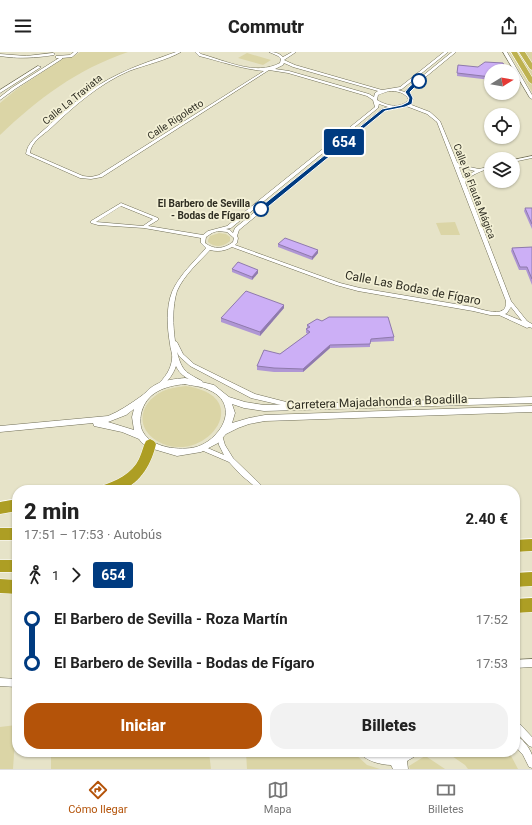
<!DOCTYPE html>
<html lang="es">
<meta charset="utf-8">
<style>
body{margin:0;font-family:Roboto,sans-serif;background:#f2f2f2;color:#222;height:100vh;display:flex;flex-direction:column;font-size:15px;white-space:nowrap}
*{box-sizing:border-box;margin:0}
p{font-size:13px;color:#767676}
.icon{flex:none;width:22px;height:22px;fill:none;stroke:currentColor;stroke-width:2;stroke-linecap:round;stroke-linejoin:round}
.map{position:relative;flex:1;overflow:hidden}
.panel{position:absolute;left:12px;top:433px;width:508px;height:272px;display:flex;flex-direction:column;background:#fff;border-radius:16px;box-shadow:0 1px 3px #0004}
.panel>*{flex:none}
.badge{padding:0 8px;border-radius:3px;font-size:14px;line-height:26px}
.needle{width:26px;rotate:79deg}
.controls{position:absolute;left:484px;top:12px;display:grid;gap:8px}
.controls a{display:grid;place-items:center;width:36px;height:36px;border-radius:50%;background:#fff;box-shadow:0 1px 3px #0004;font-size:20px}
.map>.badge{position:absolute;translate:-50% -50%;box-shadow:0 0 0 2px #fff}
.legs{display:flex;align-items:center;gap:6px;height:44px;padding:0 12px;font-size:13px}
.legs p{margin-inline-start:auto}
.headline{display:flex;align-items:center;justify-content:space-between;height:68px;padding:0 12px}
h1{font-size:22px;font-weight:800;line-height:30px}
.cta{display:flex;gap:8px;margin-top:auto;padding:8px 12px}
.cta a{flex:1;height:46px;border-radius:16px;background:#b45309;color:#fff;font-size:16px;font-weight:800;line-height:46px;text-align:center}
.cta a+a{background:#f2f2f2;color:#222}
ul{padding:0 12px;list-style:none}
li{display:flex;align-items:center;gap:14px;height:44px;font-size:15px}
li i{display:grid;place-items:center;width:6px;height:100%;margin:0 5px;background:currentColor}
li i::after{content:'';width:10px;height:10px;margin:-5px;border:3px solid;border-radius:50%;background:#fff}
li p{margin-inline-start:auto}
li:first-child i{background:linear-gradient(#0000 50%,currentColor 0)}
li:last-child i{background:linear-gradient(currentColor 50%,#0000 0)}
header{display:flex;justify-content:space-between;align-items:center;height:52px;padding:0 12px;background:#fff;font-size:18px;font-weight:800}
.tab-bar{display:flex;justify-content:space-around;align-items:center;height:56px;border-top:1px solid #e0e0e0;background:#fff;font-size:11px;color:#767676}
.tab-bar a{display:grid;justify-items:center;gap:2px}
.tab-bar .current{color:#b45309}
.map>svg:first-child{display:block}
.green{fill:#dbd5a6}
.lines{fill:none;stroke-linecap:round;stroke-linejoin:round}
.minor-casing{stroke:#706e56;stroke-width:1}
.tertiary-casing{stroke:#706e56;stroke-width:1}
.trunk-casing{stroke:#fff;stroke-width:1}
.motorway-casing{stroke:#fff;stroke-width:1}
.minor{fill:#fff;fill-rule:evenodd}
.tertiary{fill:#fff;fill-rule:evenodd}
.trunk{fill:#beb250;fill-rule:evenodd}
.motorway{fill:#ad9e24;fill-rule:evenodd}
.wall{fill:#af96d4}
.shaded-wall{fill:#8f7aac}
.building{fill:#ccaff6;stroke:#8f7aac}
.line-1{fill:#003b80;stroke:#fff}
.stop-1-dot{fill:#fff;stroke:#003b80;stroke-width:2}
.labels{text-anchor:middle;stroke-width:3.5;stroke-linejoin:round;paint-order:stroke}
.far-street-label{font-size:10px;fill:#2e2d22;stroke:#f3f0d5}
.far-stop-label{font-size:10px;font-weight:bold;fill:#2e2d22;stroke:#f3f0d5;text-anchor:end}
.street-label{font-size:12px;fill:#2e2d22;stroke:#f3f0d5}
</style>
<header><svg class="icon" aria-label="menu" viewBox="0 0 24 24"><path d="M4 6h16M4 12h16M4 18h16"/></svg>Commutr<svg class="icon" aria-label="share" viewBox="0 0 24 24"><path d="M12 15V3M7 8l5-5 5 5M5 13v7h14v-7"/></svg></header>
<div class="map">
<svg width="532" height="717" viewBox="0 0 532 717">
<rect width="100%" height="100%" fill="#e6e3c8"/>
<g class="green">
<path d="M80,0H128C76,18 39,46 0,83V51L17,37L64,6L73,5Z"/>
<path d="M509,0H532V40Z"/>
<path d="M247,1L271,8L263,13L238,6Z"/>
<path d="M455,170L460,183H441L436,171Z"/>
<path d="M219,181L226,182L230,185V189C223,195 215,196 208,190V188L210,184Z"/>
<path d="M186,334C259,345 203,416 157,389C134,375 140,350 163,339C170,336 178,335 186,334Z"/>
<path d="M16,673L13,717H0V675Z"/>
<path d="M51,700H209L211,717H51Z"/>
<path d="M246,700H353L367,713L380,717H247Z"/>
<path d="M446,700H509L518,717H468L465,713Z"/>
<path d="M425,704L427,705L445,717H410L409,714Z"/>
</g>
<g class="lines">
<g class="minor-casing">
<g id="minor">
<path d="M74,0H78L72,5L62,6V7L15,37L0,48V45L13,35L59,6H56V4L70,3Z"/>
<path d="M176,0H181C167,8 145,13 129,19C99,32 74,54 51,76C43,83 31,90 30,101L83,124L91,125L99,123L264,19C241,17 220,9 199,4L195,0H199L201,2C227,9 255,24 280,11L281,7L278,4L269,0C275,0 279,1 283,5L292,0H296L284,8L295,13L382,38L400,35L444,0H448L402,37L398,38L405,40L409,35L452,0H456L411,37L409,40L412,44L411,45L413,48L409,52L430,60L440,69L457,110L460,113L479,117L491,114V116C481,119 472,122 465,130L511,249L527,269L532,272V276L529,275L527,276L525,275L499,263H490L473,259L358,239L336,233L232,195C225,199 218,200 210,198C199,210 184,223 177,239C172,255 173,273 175,289L177,290L183,302L194,312L255,342L294,352L297,354L294,356L251,346L190,314L179,304L177,300C182,319 185,320 202,329L203,330L200,332C190,328 180,324 176,314C173,323 168,329 161,335H157L156,334L157,333C165,326 171,317 172,307C173,302 170,296 170,292C167,275 166,255 172,240C179,223 195,209 206,196L201,191V186L144,176L98,173L91,171V169L121,151L158,166V168L148,174L203,183L208,179L227,174L375,55L373,48L367,44L288,21L269,18L102,125L91,127L80,126L26,102C27,91 38,83 46,76C68,55 91,35 119,22C137,13 157,7 176,0ZM284,11L293,15L378,39L375,41L374,45L369,42L289,19L275,17L283,13ZM389,39C397,39 405,40 409,48C400,57 387,54 377,48L378,43ZM379,52L388,55L382,57L235,176L233,181L230,178L226,177L231,176L378,56ZM406,54L427,62L437,70L506,249C506,252 506,256 503,258C497,263 480,257 473,255L360,236L340,231L235,193L237,191L238,186L237,184L239,178L384,59ZM459,115L475,119L463,126ZM121,154L153,167L143,174L96,170ZM218,179L227,180L234,186L233,190C224,197 214,198 205,191L206,185L212,181ZM511,255L522,269L505,262L507,261Z"/>
<path d="M503,0H507L532,43V47L530,46Z"/>
<path d="M53,1L55,2L54,3C36,6 18,7 0,4V2L26,4Z"/>
<path d="M38,14L41,15L0,41V38Z"/>
<path d="M532,104V106L513,110V108Z"/>
<path d="M218,383H222L225,393L233,406L266,438H259L241,423L229,410L201,398L200,396L201,394H203L224,403L219,393L217,385Z"/>
<path d="M532,607V615L515,616V608Z"/>
<path d="M0,626L17,627V635L0,634Z"/>
<path d="M515,669L518,670L532,685V695L529,694L515,679Z"/>
<path d="M515,683C521,685 530,696 532,703C532,707 532,712 532,716L529,715L523,703L515,694Z"/>
<path d="M360,700H372L377,703L389,705L401,703L406,700H418L417,703L407,709L408,717H393L391,713C382,713 364,709 360,700Z"/>
</g>
</g>
<g class="tertiary-casing">
<path id="tertiary" d="M185,326L214,333L229,345L245,350L264,353L532,345V351L264,359L244,356L232,352L235,361L232,371L249,366L265,363L532,354V360L265,369L249,372L238,376L226,382L218,391L201,400L177,404L150,396L142,391L139,387L122,380L94,374L93,371L0,380V374L108,364C120,359 130,352 140,345C145,342 149,336 155,333C164,328 175,327 185,326ZM185,332C192,334 202,334 209,338C230,347 230,367 216,382C211,388 203,393 196,395C180,399 152,396 143,380C140,375 140,368 141,362C146,340 165,334 185,332ZM134,357L132,365L134,378L108,370L126,363Z"/>
</g>
<g class="trunk-casing">
<g id="trunk">
<path d="M511,0H517L532,25V32L529,30Z"/>
<path d="M519,0H525L532,11V18L530,17Z"/>
</g>
</g>
<g class="motorway-casing">
<g id="motorway">
<path d="M150,387L154,389L156,392C152,410 141,432 121,438C115,439 106,438 99,438L101,434C116,429 132,422 139,407C142,401 143,394 146,389Z"/>
<path d="M17,447V459L0,462V450Z"/>
<rect x="0" y="476" width="17" height="12"/>
<path d="M532,487V499L515,500V488Z"/>
<rect x="0" y="508" width="17" height="12"/>
<path d="M532,520V534L515,535V521Z"/>
<path d="M0,527L17,528V542L0,541Z"/>
<path d="M532,546V560L515,561V547Z"/>
</g>
</g>
<use href="#minor" class="minor"/>
<use href="#tertiary" class="tertiary"/>
<use href="#trunk" class="trunk"/>
<use href="#motorway" class="motorway"/>
</g>
<g class="wall">
<path d="M458,13L491,19V28L457,24Z"/>
<path d="M525,156H532V177L524,159Z"/>
<path d="M278,192L318,201L312,208L278,195Z"/>
<path d="M532,195V233L526,218H519L511,199L512,196Z"/>
<path d="M232,217L258,218V221L252,228L232,220Z"/>
<path d="M284,253V256L260,284L221,270V266Z"/>
<path d="M322,269L394,285V289L370,290V295L330,296L303,320H274L257,318V314L280,302L308,282L306,281V277L307,276V273Z"/>
</g>
<g class="shaded-wall">
<path d="M318,198V201L312,208V205Z"/>
<path d="M258,218V221L252,228V225Z"/>
<path d="M284,253V256L260,284V280Z"/>
<path d="M330,293V296L303,320V317Z"/>
</g>
<g class="building">
<path d="M485,10L503,11L507,19H491V25L457,21L458,13L478,15Z"/>
<path d="M525,156H532V172Z"/>
<path d="M285,186L318,198L312,205L278,192Z"/>
<path d="M532,195V227L527,215H520L512,196Z"/>
<path d="M238,210L258,218L252,225L232,217Z"/>
<path d="M246,239L284,253L260,280L221,266Z"/>
<path d="M329,265H388L394,285L371,287L370,292L330,293L303,317L274,316L257,314L264,298L280,302L310,280L306,277L310,275L307,273L317,267L322,269Z"/>
</g>
<path class="line-1" d="M417,28L421,29L410,40L413,46L412,52L405,55L385,59L263,159H259V156L382,57L402,53L408,50L409,46L405,40L409,35Z"/>
<g class="stop-1-dot">
<circle cx="419" cy="29" r="7"/>
<circle cx="261" cy="157" r="7"/>
</g>
<g class="labels">
<g class="far-street-label">
<text transform="translate(72 47) rotate(-39)" y="4">Calle La Traviata</text>
<text transform="translate(175 67) rotate(-33)" y="4">Calle Rigoletto</text>
<text transform="translate(475 139) rotate(69)" y="4">Calle La Flauta Mágica</text>
</g>
<g class="far-stop-label">
<text x="250" y="155">El Barbero de Sevilla<tspan x="250" dy="12">- Bodas de Fígaro</tspan></text>
</g>
<g class="street-label">
<text transform="translate(413 236) rotate(11)" y="4">Calle Las Bodas de Fígaro</text>
<text transform="translate(377 350) rotate(-2)" y="4">Carretera Majadahonda a Boadilla</text>
</g>
</g>
</svg>
<div class="controls">
<a><svg class="needle" viewBox="-14 -14 28 28"><path d="M0-13l5 13h-10z" fill="#e53935"/><path d="M0 13l5-13h-10z" fill="#767676"/></svg></a>
<a><svg class="icon" aria-label="locate" viewBox="0 0 24 24"><circle cx="12" cy="12" r="6"/><path d="M12 2v4M12 18v4M2 12h4M18 12h4"/></svg></a>
<a><svg class="icon" aria-label="layers" viewBox="0 0 24 24"><path d="M12 4l9 5-9 5-9-5zM3 14l9 5 9-5"/></svg></a>
</div>
<b class="badge" style="left:344px;top:90px;background:#003b80;color:#fff">654</b>
<section class="panel">
<div class="headline"><div><h1>2 min</h1><p>17:51 – 17:53 · Autobús</p></div><b>2.40 €</b></div>
<div class="legs"><svg class="icon" aria-label="walk" viewBox="0 0 24 24"><circle cx="13" cy="4" r="2"/><path d="M13 8l-2 6 4 7M11 14l-3 7M7 12l3-4h3l4 4"/></svg>1<svg class="icon" aria-label="forward" viewBox="0 0 24 24"><path d="M9 5l7 7-7 7"/></svg><b class="badge" style="background:#003b80;color:#fff">654</b></div>
<ul>
<li><i style="color:#003b80"></i><b>El Barbero de Sevilla - Roza Martín</b><p>17:52</p></li>
<li><i style="color:#003b80"></i><b>El Barbero de Sevilla - Bodas de Fígaro</b><p>17:53</p></li>
</ul>
<div class="cta"><a>Iniciar</a><a>Billetes</a></div>
</section>
</div>
<nav class="tab-bar">
<a class="current"><svg class="icon" aria-label="directions" viewBox="0 0 24 24"><path d="M12 3l9 9-9 9-9-9zM9 14v-3h6M13 9l2 2-2 2"/></svg>Cómo llegar</a>
<a><svg class="icon" aria-label="map" viewBox="0 0 24 24"><path d="M3 6l6-2 6 2 6-2v14l-6 2-6-2-6 2zM9 4v14M15 6v14"/></svg>Mapa</a>
<a><svg class="icon" aria-label="tickets" viewBox="0 0 24 24"><path d="M3 7h18v10H3zM15 7v10"/></svg>Billetes</a>
</nav>
